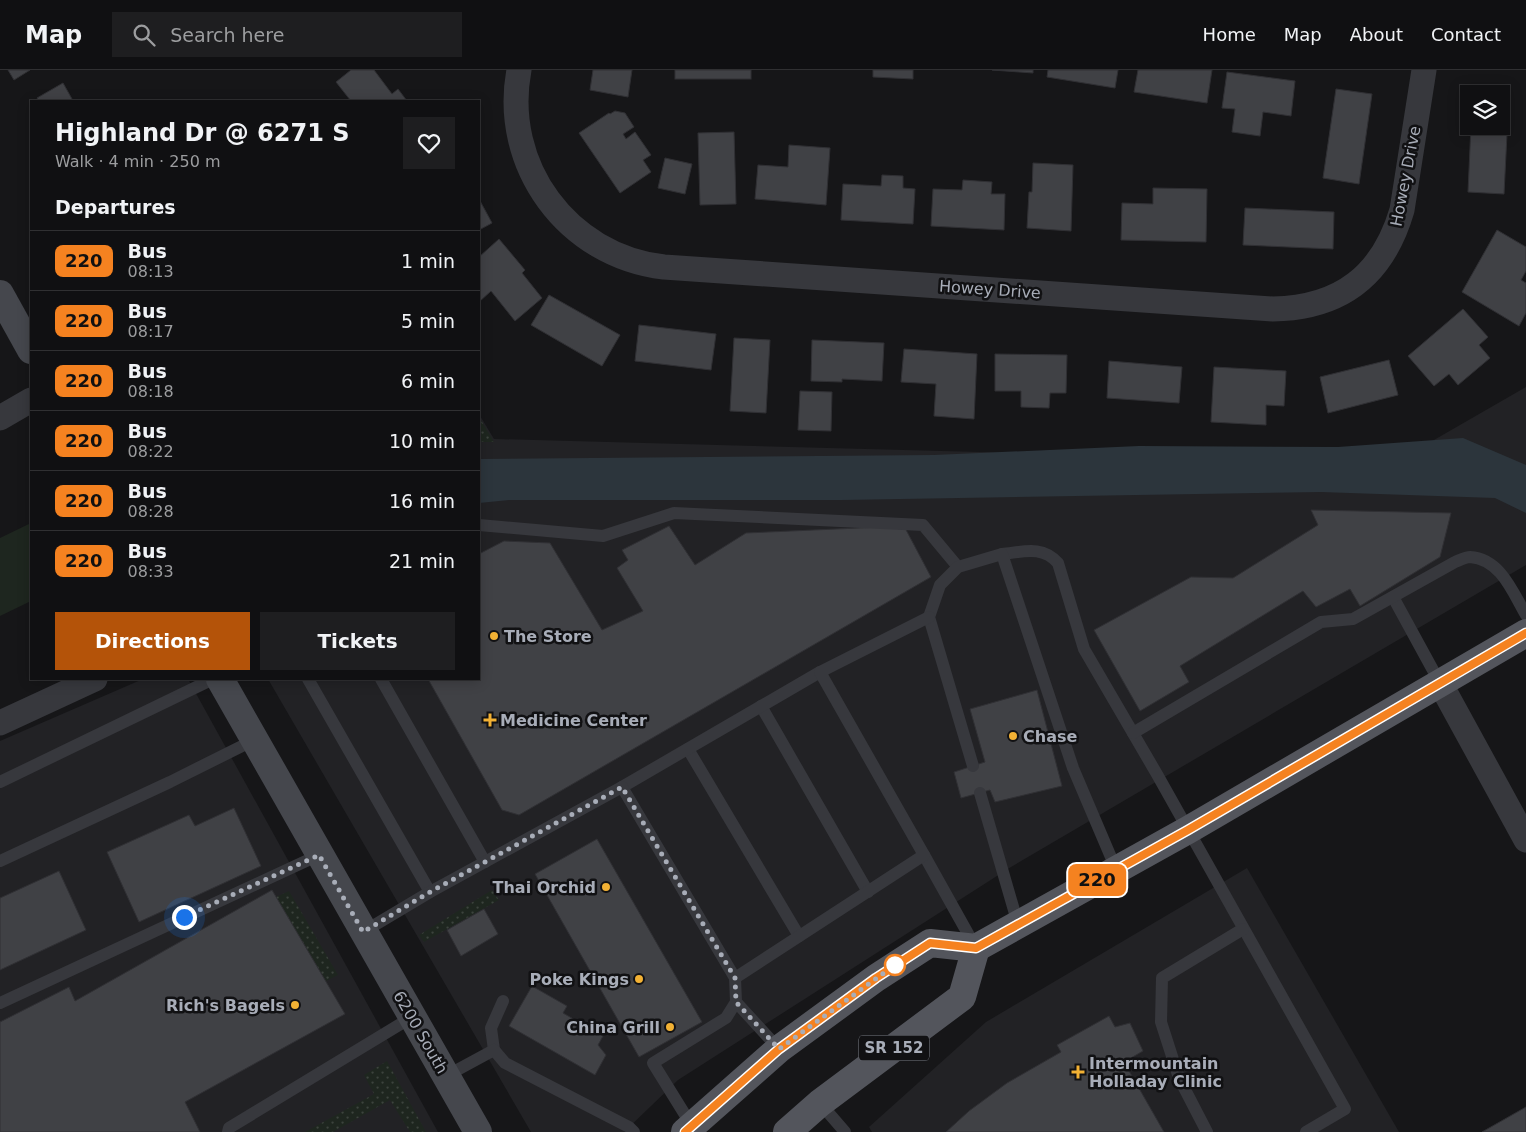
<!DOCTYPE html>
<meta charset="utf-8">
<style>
body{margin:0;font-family:"DejaVu Sans",sans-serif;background:#1e1e20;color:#f1f3f6;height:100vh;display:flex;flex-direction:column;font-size:19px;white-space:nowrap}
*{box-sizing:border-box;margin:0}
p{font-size:16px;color:#9c9d9f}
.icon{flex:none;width:28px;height:28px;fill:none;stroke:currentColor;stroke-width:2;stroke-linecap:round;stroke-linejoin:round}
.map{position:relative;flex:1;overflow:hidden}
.details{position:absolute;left:30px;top:30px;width:450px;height:580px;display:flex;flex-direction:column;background:#101012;border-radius:0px;box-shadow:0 2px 12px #0003,0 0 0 1px #303032}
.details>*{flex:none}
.badge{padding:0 10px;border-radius:8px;font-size:18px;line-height:32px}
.buttons{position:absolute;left:1460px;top:15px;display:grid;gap:10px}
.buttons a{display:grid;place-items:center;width:50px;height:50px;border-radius:0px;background:#101012;box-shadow:0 2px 12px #0003,0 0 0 1px #303032;font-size:25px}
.you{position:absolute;width:25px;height:25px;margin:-12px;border:4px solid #fff;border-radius:50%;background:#1a73e8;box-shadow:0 0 0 8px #1a73e833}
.map>.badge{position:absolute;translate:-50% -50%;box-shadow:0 0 0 2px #fff}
h2{padding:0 25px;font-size:19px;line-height:45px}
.round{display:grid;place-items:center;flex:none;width:52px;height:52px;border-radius:0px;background:#1e1e20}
.summary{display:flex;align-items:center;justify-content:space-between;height:85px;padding:0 25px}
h1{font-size:24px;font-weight:700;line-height:38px}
.cta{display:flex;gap:10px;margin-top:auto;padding:10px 25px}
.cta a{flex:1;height:58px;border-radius:0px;background:#b45309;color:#fff;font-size:20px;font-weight:700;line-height:58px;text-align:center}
.cta a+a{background:#1e1e20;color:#f1f3f6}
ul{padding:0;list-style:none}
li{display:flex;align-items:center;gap:15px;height:60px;padding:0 25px;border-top:1px solid #303032}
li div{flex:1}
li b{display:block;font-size:19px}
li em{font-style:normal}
li .badge{min-width:55px;font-weight:700;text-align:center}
header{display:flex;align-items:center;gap:30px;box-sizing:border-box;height:70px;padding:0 25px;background:#101012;border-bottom:1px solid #303032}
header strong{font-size:24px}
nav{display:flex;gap:28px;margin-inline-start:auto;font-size:18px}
.search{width:350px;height:45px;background:#1e1e20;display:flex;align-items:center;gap:12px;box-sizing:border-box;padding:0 18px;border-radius:0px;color:#9c9d9f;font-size:19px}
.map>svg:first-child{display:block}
.built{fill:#222225}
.grass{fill:url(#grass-dots)}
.park{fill:#1e261f}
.water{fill:#2c353c}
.building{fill:#404145;stroke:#303034}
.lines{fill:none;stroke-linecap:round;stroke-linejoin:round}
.service{stroke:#37383d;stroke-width:12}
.minor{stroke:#37383d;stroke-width:25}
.secondary{stroke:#45474d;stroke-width:28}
.primary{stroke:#53555c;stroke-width:28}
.line-casing{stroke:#fff;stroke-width:11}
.line{stroke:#f58220;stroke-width:8}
.walk{stroke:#a8adb8;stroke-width:5;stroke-dasharray:0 9}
.poi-dot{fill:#f2b134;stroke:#111113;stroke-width:2}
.stop-dot{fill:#fff;stroke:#f58220;stroke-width:2.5}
.labels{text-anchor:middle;stroke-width:5;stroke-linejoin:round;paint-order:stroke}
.shield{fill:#111113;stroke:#7b7e86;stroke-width:1}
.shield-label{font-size:15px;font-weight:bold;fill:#a8adb8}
.street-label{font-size:16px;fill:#a8adb8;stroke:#111113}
.poi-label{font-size:16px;font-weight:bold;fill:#a8adb8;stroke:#111113;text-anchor:start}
</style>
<header>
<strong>Map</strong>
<div class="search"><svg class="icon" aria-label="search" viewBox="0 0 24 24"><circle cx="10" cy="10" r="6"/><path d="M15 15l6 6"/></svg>Search here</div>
<nav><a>Home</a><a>Map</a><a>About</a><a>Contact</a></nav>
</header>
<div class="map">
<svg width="1526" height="1062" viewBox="0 0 1526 1062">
<defs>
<pattern id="grass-dots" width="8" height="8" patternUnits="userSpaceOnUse" patternTransform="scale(1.25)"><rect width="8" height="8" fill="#1e261f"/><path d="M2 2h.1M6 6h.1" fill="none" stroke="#3c433d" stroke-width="1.8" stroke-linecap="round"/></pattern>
</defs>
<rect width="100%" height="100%" fill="#161618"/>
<g class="built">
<path d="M1526,317V495L1011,797L678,1010L624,1062H531L268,609H479V344L494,369L1394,393Z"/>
<path d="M143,609H188L438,1062H0V671Z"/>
<path d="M1247,798L1399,1062H872L869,1057L986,952Z"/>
</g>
<g class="grass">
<path d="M479,347L494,372H479Z"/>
<path d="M492,820L499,830L424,872L419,865Z"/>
<path d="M289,821L338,905L326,911L276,827Z"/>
<path d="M387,991L426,1062H410L390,1030L333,1062H305L374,1024L364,1005Z"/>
</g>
<path class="park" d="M31,453V531L0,546V468Z"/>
<path class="water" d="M1463,368L1526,395V443L1495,428L1321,422L842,430H509L479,433V389L934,385L1139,376L1338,377Z"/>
<g class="building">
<path d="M8,0H30L14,10Z"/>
<path d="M351,0H374L392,24L398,19L407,31H351L336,12Z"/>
<path d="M593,0H632L628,27L590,20Z"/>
<rect x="675" y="0" width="76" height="9"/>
<path d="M873,0H913V9L873,7Z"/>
<path d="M992,0H1033V3Z"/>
<path d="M1048,0H1118L1115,18L1047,7Z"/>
<path d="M1138,0H1212L1207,33L1134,22Z"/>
<path d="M1227,2L1295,11L1291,46L1263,42L1260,66L1232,62L1235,39L1222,38Z"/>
<path d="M63,13L72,29L68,31H39L37,28Z"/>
<path d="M1336,19L1372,24L1359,114L1323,108Z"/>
<path d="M615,41L625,43L634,57L623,64L626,69L635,62L651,85L643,90L651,102L620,123L579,63L609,43L610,44Z"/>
<path d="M1501,43H1508L1504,124L1468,122L1471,56H1501Z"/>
<path d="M734,62L736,134L700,135L698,63Z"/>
<path d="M789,75L830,78L826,135L755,129L758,95L788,97Z"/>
<path d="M665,88L692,94L685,124L658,118Z"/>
<path d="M1033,93L1073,95L1071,161L1027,158L1029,122H1032Z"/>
<path d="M882,105L903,106V118L915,119L913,154L841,150L843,114L881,116Z"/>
<path d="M963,110L992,112L991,124H1005L1004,160L931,156L933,119L962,120Z"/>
<path d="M1153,118L1207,119L1206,172L1121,170L1122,133L1153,134Z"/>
<path d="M479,129L492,153L479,160Z"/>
<path d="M1245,138L1334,142L1333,179L1243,175Z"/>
<path d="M1497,160L1526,177V201L1521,210L1526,213V243L1519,256L1462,222Z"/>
<path d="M499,169L525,200L522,203L542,228L515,251L491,221L479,232V187Z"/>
<path d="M549,225L620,265L602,296L531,255Z"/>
<path d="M1463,239L1488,267L1479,275L1490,288L1458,315L1449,304L1434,316L1408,286Z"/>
<path d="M639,255L716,264L711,300L635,291Z"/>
<path d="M734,268L770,270L766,343L730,341Z"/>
<path d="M812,270L884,273L882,311L842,309V312L811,311Z"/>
<path d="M904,279L977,284L974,349L934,346L936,314L901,312Z"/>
<path d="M995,284L1067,285L1066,323H1050L1049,338L1021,337V321H995Z"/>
<path d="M1389,290L1398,325L1328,343L1320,307Z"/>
<path d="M1109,291L1182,297L1179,333L1107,328Z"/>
<path d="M1214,297L1286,301L1284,336L1266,335V355L1211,352Z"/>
<path d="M800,321L832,322L831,361L798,360Z"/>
<path d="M1311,440L1451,443L1440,487L1360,536L1350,519L1316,537L1303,521L1180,596L1189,612L1140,641L1094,560L1191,507L1233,508L1318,455Z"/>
<path d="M669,456L695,495L746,463L904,456L931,507L519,745L502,740L428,609H479V484L504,471L550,473L602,560L643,541L617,498L628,490L622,480Z"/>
<path d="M1037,620L1062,716L995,732L990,720L961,728L954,702L985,692L970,639Z"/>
<path d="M234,738L261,796L139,852L107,782L189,745L195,756Z"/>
<path d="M597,769L702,952L639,987L535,804Z"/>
<path d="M59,801L86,860L0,900V828Z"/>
<path d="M272,820L345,944L185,1032L200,1062H0V952L69,917L75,931Z"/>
<path d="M484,839L498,864L461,886L447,860Z"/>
<path d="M532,916L567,936L563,943L603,966L598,975L606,985L595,1005L509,956Z"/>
<path d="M1109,946L1115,957L1130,953L1143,981L1124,992L1164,1062H946L969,1041L1007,1013L1061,982L1057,975Z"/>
<path d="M1526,1037V1062H1482Z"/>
</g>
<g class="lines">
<g class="service">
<path d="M479,455L603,466L674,443L923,455L958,497"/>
<path d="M1002,484C1023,482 1042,475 1058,493L1084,579L1158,706L1345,1039L1306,1062"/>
<path d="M1393,527L1440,613"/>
<path d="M308,609L430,822"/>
<path d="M381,609L485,792"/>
<path d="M761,636L868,822"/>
<path d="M1133,663L1321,552L1353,549L1455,492C1460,490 1466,487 1470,487C1501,489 1513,523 1526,545"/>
<path d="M688,679L799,866"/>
<path d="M973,696L929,547L940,515L958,497L1002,484L1073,698L1116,799"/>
<path d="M0,712L213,609"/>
<path d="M622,717L820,602"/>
<path d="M980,723L1018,854"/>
<path d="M924,785L976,878"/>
<path d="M0,791L170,712L254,670"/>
<path d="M363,862L430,822L622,717L735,908"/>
<path d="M0,933L319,785"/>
<path d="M779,979L736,932L735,908L924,785L820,602L929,547"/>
<path d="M494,980L491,958L503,931"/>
<path d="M446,1006L494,980L505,993L629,1057L634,1062"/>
<path d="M820,1033L845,1062"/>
<path d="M692,1056L653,993L726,948L736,932"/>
<path d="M228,1062L229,1058L412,947"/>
<path d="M1207,1062L1179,1008L1161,952L1162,908L1243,859"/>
</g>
<g class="minor">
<path d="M519,0C501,95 567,186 664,197L1273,239C1341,238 1383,205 1402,140L1424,0"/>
<path d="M0,348L31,330"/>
<path d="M1440,613L1526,770"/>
<path d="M0,653L95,609"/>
</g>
<g class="secondary">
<path d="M0,224L31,280"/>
<path d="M220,609L478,1062"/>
</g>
<g class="primary">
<path d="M685,1062L779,979L876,908L930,873L976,878L1188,760L1526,563"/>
<path d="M787,1062L820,1033L962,927L976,878"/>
</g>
</g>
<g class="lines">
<g class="line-casing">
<path id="line" d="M685,1062L779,979L876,908L930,873L976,878L1188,760L1526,563"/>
</g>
<use href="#line" class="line"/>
<path class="walk" d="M184,847L319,785L363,862L430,822L622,717L735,908L736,932L779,979L895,895"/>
</g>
<g class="poi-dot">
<circle cx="494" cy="566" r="5"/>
<path d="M487.5 642.5h5v5h5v5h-5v5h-5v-5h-5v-5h5z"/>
<circle cx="1013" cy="666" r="5"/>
<circle cx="606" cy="817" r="5"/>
<circle cx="639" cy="909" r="5"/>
<circle cx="295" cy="935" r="5"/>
<circle cx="670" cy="957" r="5"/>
<path d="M1075.5 994.5h5v5h5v5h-5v5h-5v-5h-5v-5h5z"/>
</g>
<circle class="stop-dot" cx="895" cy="895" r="10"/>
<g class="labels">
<rect class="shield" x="859" y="965.5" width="70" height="25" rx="4"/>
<g class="shield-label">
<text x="894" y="983">SR 152</text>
</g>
<g class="street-label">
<text transform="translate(1405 106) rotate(-79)" y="6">Howey Drive</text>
<text transform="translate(990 219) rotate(4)" y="6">Howey Drive</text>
<text transform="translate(421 962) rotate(60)" y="6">6200 South</text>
</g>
<g class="poi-label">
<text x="504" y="572">The Store</text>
<text x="500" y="656">Medicine Center</text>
<text x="1023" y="672">Chase</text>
<text x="596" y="823" text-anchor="end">Thai Orchid</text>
<text x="629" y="915" text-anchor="end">Poke Kings</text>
<text x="285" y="941" text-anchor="end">Rich's Bagels</text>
<text x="660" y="963" text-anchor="end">China Grill</text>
<text x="1089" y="999">Intermountain<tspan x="1089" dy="18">Holladay Clinic</tspan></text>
</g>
</g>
</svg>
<div class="buttons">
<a><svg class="icon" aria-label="layers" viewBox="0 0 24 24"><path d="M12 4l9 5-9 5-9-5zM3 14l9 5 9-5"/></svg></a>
</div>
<div class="you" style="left:184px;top:847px"></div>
<b class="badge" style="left:1097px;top:810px;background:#f58220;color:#111">220</b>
<section class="details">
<div class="summary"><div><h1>Highland Dr @ 6271 S</h1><p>Walk · 4 min · 250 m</p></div><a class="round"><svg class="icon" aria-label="heart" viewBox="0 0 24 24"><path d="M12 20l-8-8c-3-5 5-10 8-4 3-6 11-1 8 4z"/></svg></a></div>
<h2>Departures</h2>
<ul>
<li><span class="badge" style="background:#f58220;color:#111">220</span><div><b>Bus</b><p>08:13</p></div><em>1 min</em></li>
<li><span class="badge" style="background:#f58220;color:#111">220</span><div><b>Bus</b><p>08:17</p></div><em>5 min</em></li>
<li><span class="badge" style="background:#f58220;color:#111">220</span><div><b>Bus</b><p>08:18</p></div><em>6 min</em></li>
<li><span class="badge" style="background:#f58220;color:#111">220</span><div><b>Bus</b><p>08:22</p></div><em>10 min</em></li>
<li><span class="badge" style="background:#f58220;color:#111">220</span><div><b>Bus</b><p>08:28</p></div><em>16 min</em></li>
<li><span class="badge" style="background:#f58220;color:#111">220</span><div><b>Bus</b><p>08:33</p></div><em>21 min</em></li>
</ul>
<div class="cta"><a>Directions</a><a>Tickets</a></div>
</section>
</div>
